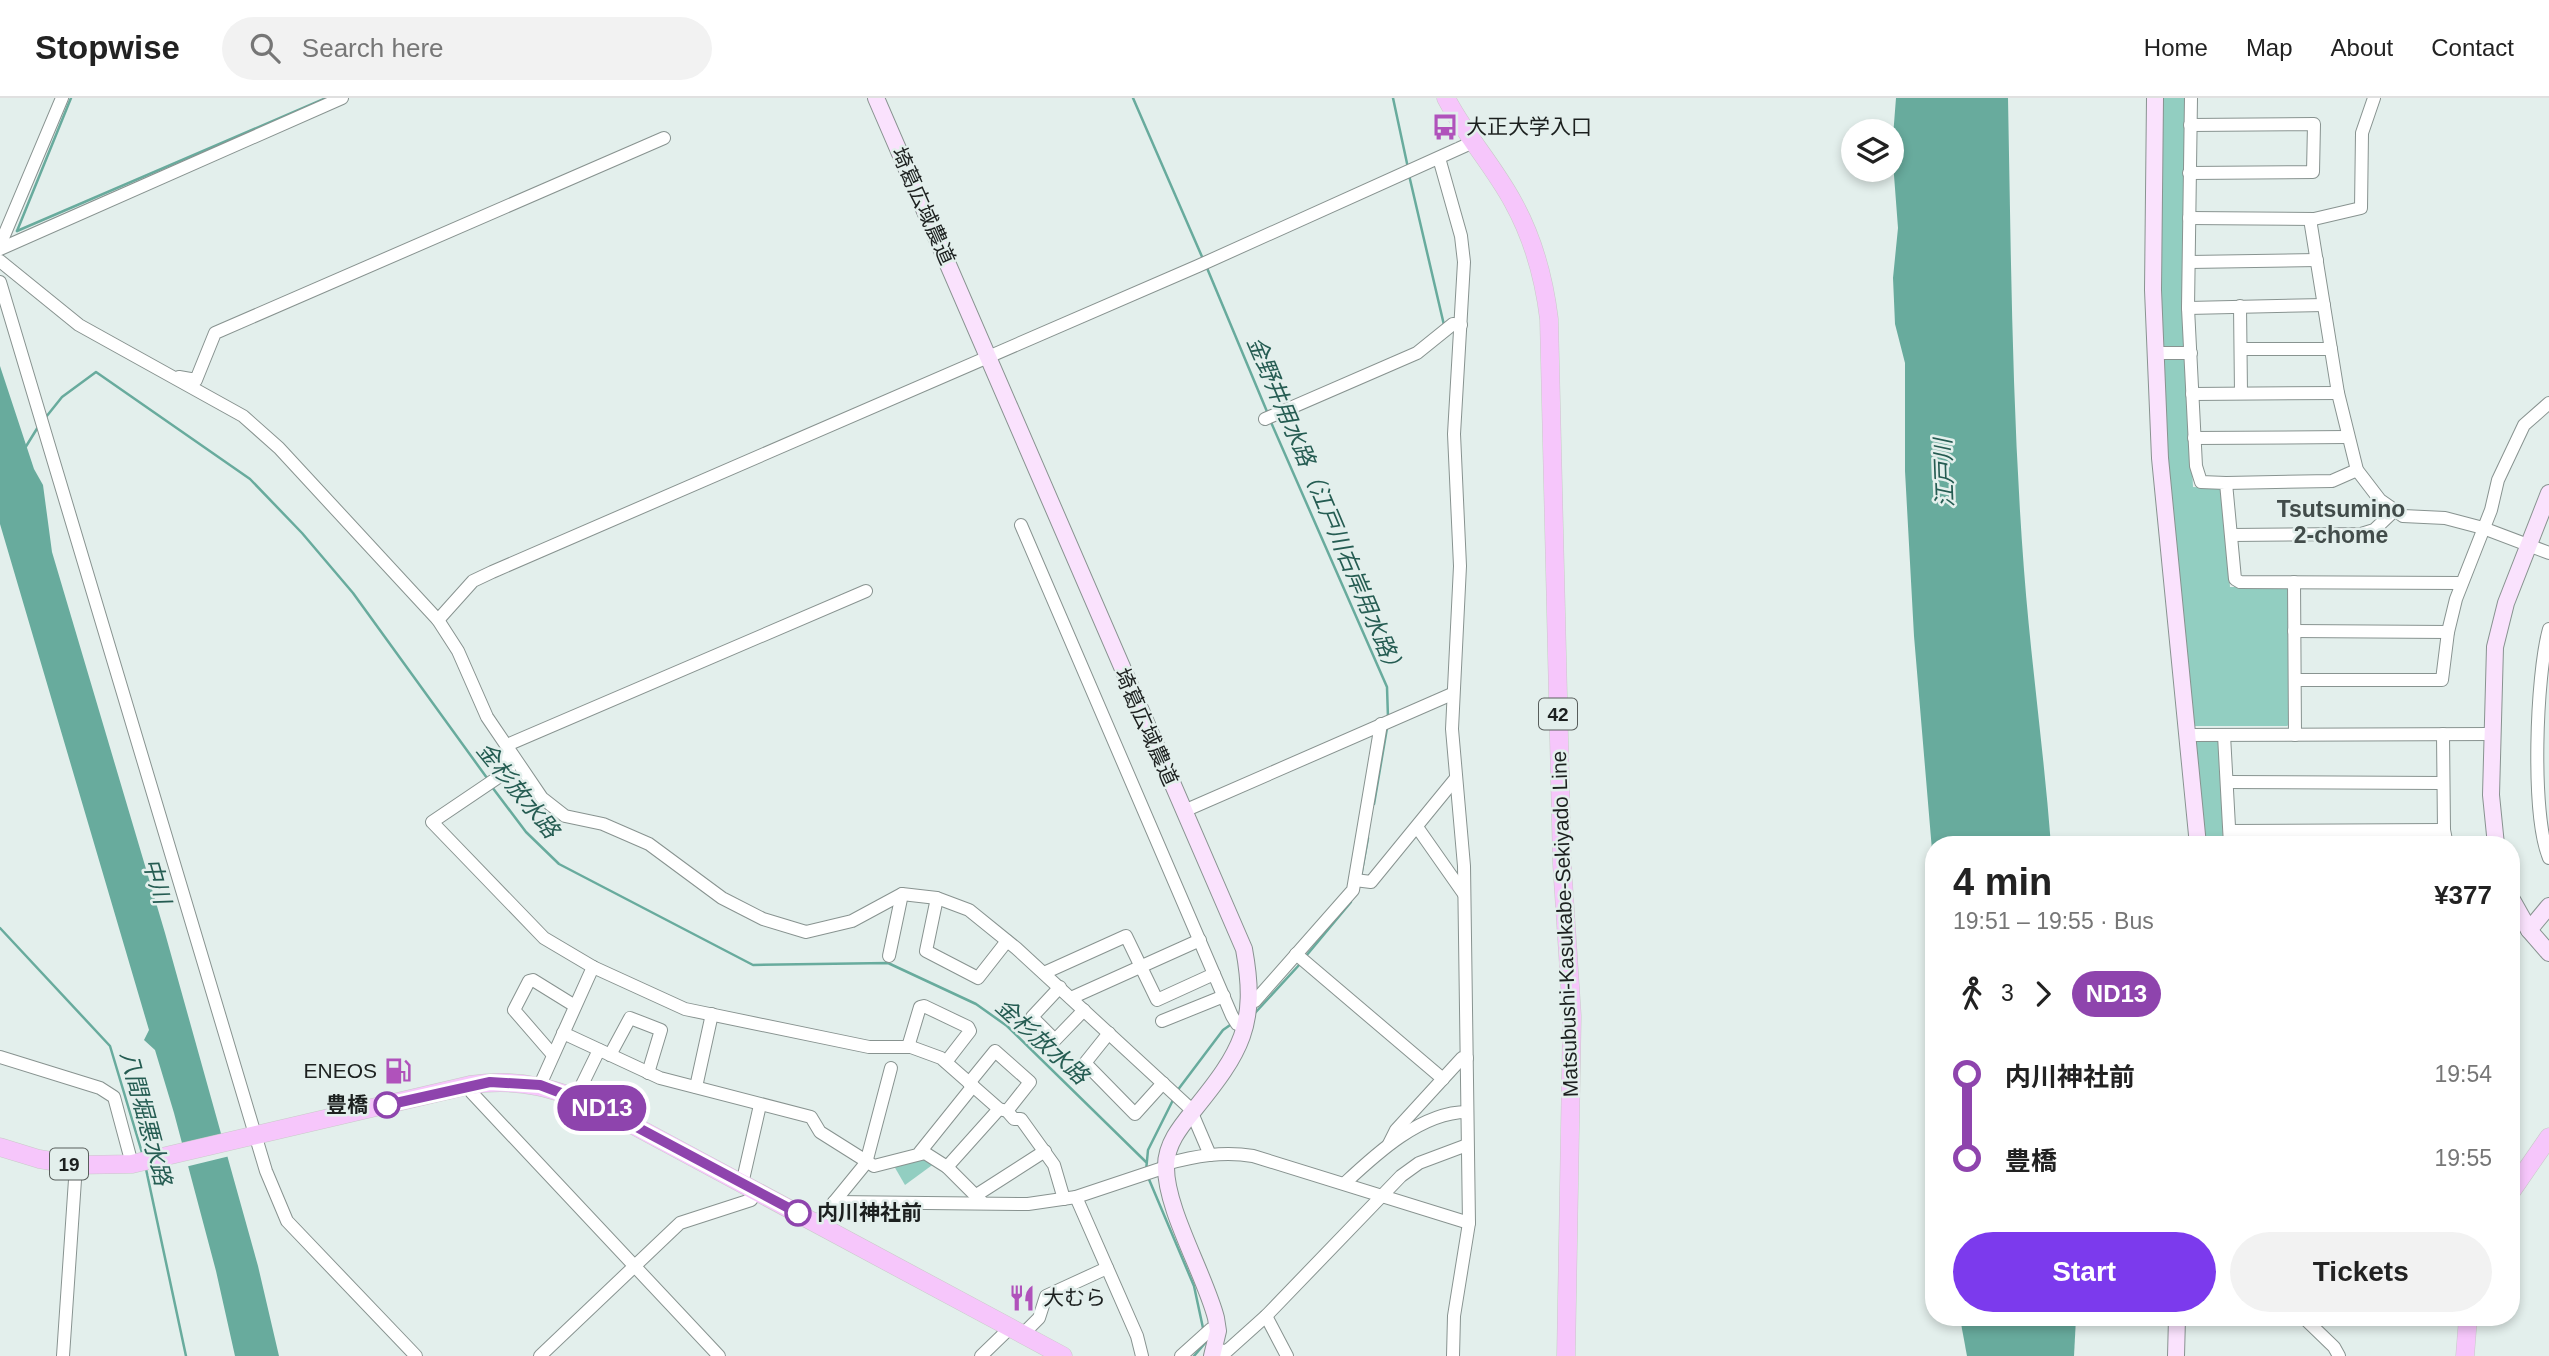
<!DOCTYPE html>
<meta charset="utf-8">
<style>
body{margin:0;font-family:Helvetica,"Noto Sans JP",sans-serif;background:#f2f2f2;color:#222;height:100vh;display:flex;flex-direction:column;font-size:26px;white-space:nowrap}
*{box-sizing:border-box;margin:0}
p{font-size:23px;color:#767676}
.icon{flex:none;width:38px;height:38px;fill:none;stroke:currentColor;stroke-width:2;stroke-linecap:round;stroke-linejoin:round}
.map{position:relative;flex:1;overflow:hidden}
.drawer{position:absolute;left:1925px;top:738px;width:595px;height:490px;display:flex;flex-direction:column;background:#fff;border-radius:28px;box-shadow:0 4px 10px #0003}
.drawer>*{flex:none}
.badge{padding:0 14px;border-radius:23px;font-size:24px;line-height:46px}
.buttons{position:absolute;left:1841px;top:21px;display:grid;gap:14px}
.buttons a{display:grid;place-items:center;width:63px;height:63px;border-radius:50%;background:#fff;box-shadow:0 4px 10px #0003;font-size:35px}
.map>.badge{position:absolute;translate:-50% -50%;box-shadow:0 0 0 4px #fff}
.legs{display:flex;align-items:center;gap:10px;height:77px;padding:0 28px;font-size:23px}
.legs p{margin-inline-start:auto}
.head{display:flex;align-items:center;justify-content:space-between;height:119px;padding:0 28px}
h1{font-size:38px;font-weight:700;line-height:52px}
.cta{display:flex;gap:14px;margin-top:auto;padding:14px 28px}
.cta a{flex:1;height:80px;border-radius:42px;background:#7c3aed;color:#fff;font-size:28px;font-weight:700;line-height:80px;text-align:center}
.cta a+a{background:#f2f2f2;color:#222}
ul{padding:0 28px;list-style:none}
li{display:flex;align-items:center;gap:24px;height:84px;font-size:26px}
li i{display:grid;place-items:center;width:10px;height:100%;margin:0 9px;background:currentColor}
li i::after{content:'';width:18px;height:18px;margin:-9px;border:5px solid;border-radius:50%;background:#fff}
li p{margin-inline-start:auto}
li:first-child i{background:linear-gradient(#0000 50%,currentColor 0)}
li:last-child i{background:linear-gradient(currentColor 50%,#0000 0)}
header{display:flex;align-items:center;gap:42px;box-sizing:border-box;height:98px;padding:0 35px;background:#fff;border-bottom:2px solid #e0e0e0}
header strong{font-size:33px}
nav{display:flex;gap:38px;margin-inline-start:auto;font-size:24px}
.search{width:490px;height:63px;background:#f2f2f2;display:flex;align-items:center;gap:18px;box-sizing:border-box;padding:0 24px;border-radius:38px;color:#767676;font-size:26px}
.map>svg:first-child{display:block}
.green{fill:#92cec1}
.water{fill:#68ab9d}
.pier{fill:#e3efec}
.lines{fill:none;stroke-linecap:round;stroke-linejoin:round}
.stream{stroke:#68ab9d;stroke-width:2.5}
.street-casing{stroke:#889390;stroke-width:14}
.secondary-casing{stroke:#889390;stroke-width:18}
.primary-casing{stroke:#c9c9c9;stroke-width:19}
.street{stroke:#fff;stroke-width:12}
.secondary{stroke:#fae2fd;stroke-width:16}
.primary{stroke:#f6c6fb;stroke-width:18}
.line-1-casing{stroke:#fff;stroke-width:16}
.line-1{stroke:#8e44ad;stroke-width:10}
.stop-1-dot{fill:#fff;stroke:#8e44ad;stroke-width:3.5}
.labels{text-anchor:middle;stroke-width:5;stroke-linejoin:round;paint-order:stroke}
.shield{fill:#e3efec;stroke:#585e5c;stroke-width:2}
.shield-label{font-size:19px;font-weight:bold;fill:#1c201f}
.poi-label{font-size:21px;fill:#1c201f;stroke:#e3efec;text-anchor:start}
.street-label{font-size:21px;fill:#1c201f;stroke:#e3efec}
.stop-label{font-size:21px;font-weight:bold;fill:#1c201f;stroke:#e3efec;text-anchor:end}
.water-label{font-size:23px;font-style:italic;fill:#255c52;stroke:#e3efec}
.neighbourhood-label{font-size:23px;font-weight:bold;fill:#424c4a;stroke:#e3efec}
</style>
<header>
<strong>Stopwise</strong>
<div class="search"><svg class="icon" aria-label="search" viewBox="0 0 24 24"><circle cx="10" cy="10" r="6"/><path d="M15 15l6 6"/></svg>Search here</div>
<nav><a>Home</a><a>Map</a><a>About</a><a>Contact</a></nav>
</header>
<div class="map">
<svg width="2549" height="1258" viewBox="0 0 2549 1258">
<rect width="100%" height="100%" fill="#e3efec"/>
<g class="green">
<path d="M2162,0H2187L2186,248L2165,250L2161,246Z"/>
<path d="M2167,259L2187,262L2193,389L2221,390L2223,393L2230,489H2287L2290,494L2291,625L2287,628H2195L2193,625L2178,506L2162,263Z"/>
<path d="M2197,642H2217L2221,645L2223,747H2204L2194,646Z"/>
<path d="M920,1060L935,1065L905,1087L894,1068Z"/>
</g>
<g class="water">
<path d="M1896,0H2008C2011,158 2012,315 2024,472C2031,564 2044,655 2051,747H1934V776L1914,538L1905,373V265L1895,226L1893,180L1898,130L1892,51Z"/>
<path d="M0,268L34,371L43,387L52,454L165,835L258,1168L279,1258H235L216,1173L174,1015L155,952L144,942L149,932L0,426Z"/>
<path d="M1960,1220H2076L2074,1258H1967Z"/>
</g>
<path class="pier" d="M225,1039L230,1058L185,1069L180,1050Z"/>
<g class="lines">
<g class="stream">
<path d="M1133,0L1203,161"/>
<path d="M1393,0L1408,70"/>
<path d="M1409,77L1444,227"/>
<path d="M17,133L326,0"/>
<path d="M17,133L71,0"/>
<path d="M1207,170L1268,316"/>
<path d="M46,319L62,299L96,274L250,381L302,435L353,495L487,680"/>
<path d="M1270,322L1387,589L1388,620"/>
<path d="M25,350L38,329"/>
<path d="M492,689L526,734L559,766L753,867L888,865L976,906L1007,928L1146,1064"/>
<path d="M1374,706L1387,630"/>
<path d="M1361,778L1368,740"/>
<path d="M0,830L110,948L143,1058"/>
<path d="M1306,858L1351,804"/>
<path d="M1255,915L1300,866"/>
<path d="M1177,993L1223,932L1233,925"/>
<path d="M146,1071L186,1258"/>
<path d="M1146,1073L1148,1052L1173,1002"/>
<path d="M1148,1079L1194,1188L1203,1230"/>
<path d="M1194,1258L1206,1244"/>
</g>
<g class="street-casing">
<g id="street">
<path d="M2191,0L2188,210L2196,368L2201,384L2226,385L2235,481L2240,484L2461,485"/>
<path d="M1439,60L1461,138L1464,164L1454,336L1460,468L1452,631L1464,768L1469,1125L1454,1218L1453,1258"/>
<path d="M2189,75L2313,74L2314,26L2190,27"/>
<path d="M2189,120L2314,121L2361,110L2362,35L2374,0"/>
<path d="M2310,121L2338,295L2357,372L2380,402L2403,418L2445,420L2483,430L2549,455"/>
<path d="M0,147L62,0"/>
<path d="M0,151L342,0"/>
<path d="M0,163L79,227L243,318L279,350L438,522L458,553L487,619L542,700L565,718L603,726L649,746L722,800L763,821L806,834L852,823L902,796L937,800L969,812L1016,850L1193,1013"/>
<path d="M2189,164L2317,162"/>
<path d="M0,184L266,1073L287,1123L416,1258"/>
<path d="M2240,208L2241,295"/>
<path d="M2188,210L2324,207"/>
<path d="M2241,251H2331"/>
<path d="M2156,255H2191"/>
<path d="M179,279L196,282L215,235L664,40"/>
<path d="M2192,296L2338,295"/>
<path d="M1265,321L1417,255L1453,226L1461,227"/>
<path d="M2194,340L2347,339"/>
<path d="M2226,385L2332,383L2357,372"/>
<path d="M1021,427L1232,918L1237,926L1245,929"/>
<path d="M2231,437L2361,436L2374,432L2394,413"/>
<path d="M2294,484L2295,637"/>
<path d="M438,522L473,483L492,474L1198,168L1471,45"/>
<path d="M2549,531C2536,578 2531,716 2549,760"/>
<path d="M2294,533L2448,534"/>
<path d="M2295,582H2442L2448,534L2456,501L2491,412L2498,382L2524,327L2549,305"/>
<path d="M2443,636L2444,732L2447,747"/>
<path d="M2187,637L2492,636"/>
<path d="M2224,637L2230,747"/>
<path d="M507,647L866,493"/>
<path d="M507,651L509,672L432,724L544,840L593,869L685,911L869,949H911L941,960L999,1011L1007,1013L1014,1021H1021L1054,1067L1064,1101"/>
<path d="M2228,684L2442,685"/>
<path d="M1184,713L1452,596"/>
<path d="M1417,729L1464,796"/>
<path d="M2230,733L2444,732"/>
<path d="M1355,782L1371,784L1456,680"/>
<path d="M937,800L926,853L978,880L1007,843"/>
<path d="M1296,856L1443,981"/>
<path d="M889,858L902,796"/>
<path d="M1044,875L1126,838L1157,902L1214,876"/>
<path d="M1060,889L1032,919L1055,942L1084,912"/>
<path d="M1071,900L1200,842"/>
<path d="M1249,904L1255,903L1353,792L1381,626"/>
<path d="M1162,923L1224,898"/>
<path d="M563,935L660,980L811,1019L820,1034L874,1068L925,1055L947,1069L982,1104"/>
<path d="M1109,935L1085,965L1135,1016L1163,985"/>
<path d="M908,949L920,909L924,908L968,929L970,933L946,964"/>
<path d="M553,957L514,912L529,883L533,882L575,908"/>
<path d="M610,957L630,920L661,932L648,975"/>
<path d="M0,959L100,990L114,999L132,1066"/>
<path d="M969,985L995,953L1030,984L1007,1013"/>
<path d="M470,987L472,995L719,1258"/>
<path d="M540,987L593,869"/>
<path d="M696,989L712,916"/>
<path d="M576,999L599,952"/>
<path d="M1192,1015L1210,1057"/>
<path d="M1389,1046L1396,1032L1462,960H1467"/>
<path d="M920,1054L973,988"/>
<path d="M1166,1066C1195,1058 1223,1053 1253,1058L1469,1125"/>
<path d="M947,1069L999,1011"/>
<path d="M1345,1085C1376,1056 1421,1014 1467,1014"/>
<path d="M742,1086L760,1007"/>
<path d="M978,1096L1045,1053"/>
<path d="M1076,1099L1137,1238L1142,1258"/>
<path d="M834,1104L1028,1106L1076,1099L1166,1069"/>
<path d="M817,1125L866,1065L891,970"/>
<path d="M1266,1218L1287,1258"/>
<path d="M2304,1220L2334,1249L2339,1258"/>
<path d="M1023,1236L1039,1220L1046,1198L1107,1170"/>
<path d="M1214,1252L1227,1253L1266,1218L1401,1078L1419,1065L1467,1047"/>
<path d="M63,1258L76,1067"/>
<path d="M540,1258L680,1125L751,1102L757,1094"/>
<path d="M981,1258L1011,1229"/>
<path d="M1181,1258L1211,1231L1218,1233"/>
</g>
</g>
<g class="secondary-casing">
<g id="secondary">
<path d="M876,0L1244,851C1258,927 1241,954 1194,1012C1181,1028 1166,1046 1166,1068C1165,1110 1205,1177 1216,1220L1218,1233L1212,1258"/>
<path d="M2155,0L2153,192L2160,360L2198,747"/>
<path d="M2496,747L2491,697L2495,549L2506,505L2549,395"/>
<path d="M2511,800L2529,832L2549,855"/>
<path d="M2529,832L2549,808"/>
<path d="M2176,1258L2177,1220"/>
</g>
</g>
<g class="primary-casing">
<g id="primary">
<path d="M1446,0C1465,37 1493,67 1513,104C1533,140 1544,180 1549,221L1562,766L1572,918L1566,1258"/>
<path d="M0,1049L39,1061L76,1067L132,1066L470,987C519,979 558,991 603,1011L1063,1258"/>
<path d="M2511,1094L2549,1039"/>
<path d="M2465,1258L2468,1220"/>
</g>
</g>
<use href="#street" class="street"/>
<use href="#secondary" class="secondary"/>
<use href="#primary" class="primary"/>
</g>
<g class="lines">
<g class="line-1-casing">
<path id="line-1" d="M387,1007L490,984L540,987L603,1011L798,1115"/>
</g>
<use href="#line-1" class="line-1"/>
</g>
<defs>
<g id="bus-bare" transform="scale(2.1)"><path d="M-5-6H5V4H4V6H2V4H-2V6H-4V4H-5ZM-3.5-4V0h7V-4ZM-3.5 1.2v1.5H-2V1.2ZM2 1.2v1.5H3.5V1.2Z" fill="#b052bb" stroke="#e3efec" stroke-width="2.5" paint-order="stroke"/></g>
<g id="fuel-bare" transform="scale(2.1)"><path d="M-5.5-6h7V0h2V4h1.3V-2.5L3-4.5l.8-.8L6-3V5H2.5V1h-1V6h-7ZM-4.2-4.7v3.2H.2V-4.7Z" fill="#b052bb" stroke="#e3efec" stroke-width="2.5" paint-order="stroke"/></g>
<g id="restaurant-bare" transform="scale(2.1)"><path d="M-5-6h1v4h1v-4h1v4h1v-4h1v5L-1.5 .5V6h-2V.5L-5-1ZM5-6V6H3V1.5H1.5Q1.5-4 5-6Z" fill="#b052bb" stroke="#e3efec" stroke-width="2.5" paint-order="stroke"/></g>
</defs>
<g fill-rule="evenodd">
<use href="#bus-bare" x="1445" y="29"/>
<use href="#fuel-bare" x="398" y="973"/>
<use href="#restaurant-bare" x="1022" y="1200"/>
</g>
<g class="stop-1-dot">
<circle cx="387" cy="1007" r="12"/>
<circle cx="798" cy="1115" r="12"/>
</g>
<g class="labels">
<g class="shield">
<rect x="1539" y="600.5" width="38" height="31" rx="5"/>
<rect x="50" y="1050.5" width="38" height="31" rx="5"/>
</g>
<g class="shield-label">
<text x="1558" y="623">42</text>
<text x="69" y="1073">19</text>
</g>
<g class="poi-label">
<text x="1466" y="36">大正大学入口</text>
<text x="377" y="980" text-anchor="end">ENEOS</text>
<text x="1043" y="1207">大むら</text>
</g>
<g class="street-label">
<text transform="translate(923 108) rotate(66)" y="7">埼葛広域農道</text>
<text transform="translate(1146 629) rotate(66)" y="7">埼葛広域農道</text>
<text transform="translate(1565 826) rotate(-92)" y="7">Matsubushi-Kasukabe-Sekiyado Line</text>
</g>
<g class="stop-label">
<text x="368" y="1014">豊橋</text>
<text x="817" y="1122" text-anchor="start">内川神社前</text>
</g>
<g class="water-label">
<text transform="translate(1944 375) rotate(-92)" y="8">江戸川</text>
<text transform="translate(1326 409) rotate(67)" y="8">金野井用水路（江戸川右岸用水路）</text>
<text transform="translate(518 692) rotate(51)" y="8">金杉放水路</text>
<text transform="translate(157 783) rotate(74)" y="8">中川</text>
<text transform="translate(1042 943) rotate(42)" y="8">金杉放水路</text>
<text transform="translate(146 1020) rotate(75)" y="8">八間堀悪水路</text>
</g>
<g class="neighbourhood-label">
<text x="2341" y="419">Tsutsumino<tspan x="2341" dy="26">2-chome</tspan></text>
</g>
</g>
</svg>
<div class="buttons">
<a><svg class="icon" aria-label="layers" viewBox="0 0 24 24"><path d="M12 4l9 5-9 5-9-5zM3 14l9 5 9-5"/></svg></a>
</div>
<b class="badge" style="left:602px;top:1010px;background:#8e44ad;color:#fff">ND13</b>
<section class="drawer">
<div class="head"><div><h1>4 min</h1><p>19:51 – 19:55 · Bus</p></div><b>¥377</b></div>
<div class="legs"><svg class="icon" aria-label="walk" viewBox="0 0 24 24"><circle cx="13" cy="4" r="2"/><path d="M13 8l-2 6 4 7M11 14l-3 7M7 12l3-4h3l4 4"/></svg>3<svg class="icon" aria-label="forward" viewBox="0 0 24 24"><path d="M9 5l7 7-7 7"/></svg><b class="badge" style="background:#8e44ad;color:#fff">ND13</b></div>
<ul>
<li><i style="color:#8e44ad"></i><b>内川神社前</b><p>19:54</p></li>
<li><i style="color:#8e44ad"></i><b>豊橋</b><p>19:55</p></li>
</ul>
<div class="cta"><a>Start</a><a>Tickets</a></div>
</section>
</div>
